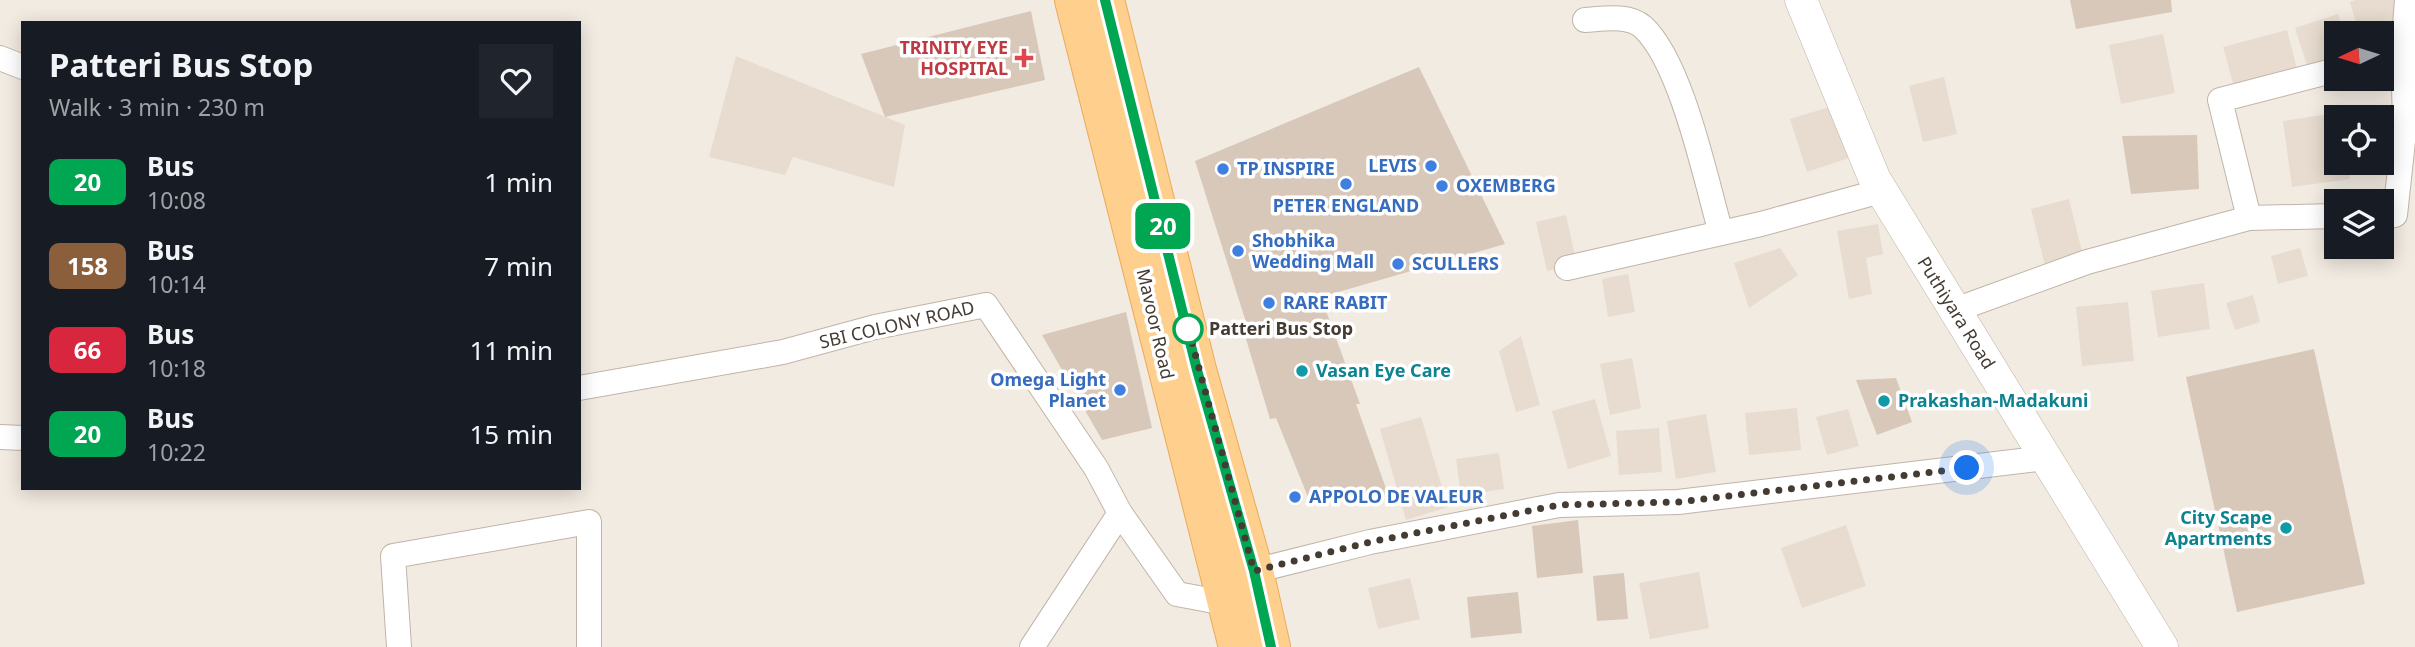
<!DOCTYPE html>
<meta charset="utf-8">
<style>
body{margin:0;font-family:"Noto Sans",sans-serif;background:#20242c;color:#f1f3f6;height:100vh;display:flex;flex-direction:column;font-size:26px;white-space:nowrap}
*{box-sizing:border-box;margin:0}
p{font-size:23px;color:#9ea1a6}
.icon{flex:none;width:38px;height:38px;fill:none;stroke:currentColor;stroke-width:2;stroke-linecap:round;stroke-linejoin:round}
.map{position:relative;flex:1;overflow:hidden}
.details{position:absolute;left:21px;top:21px;width:560px;height:469px;display:flex;flex-direction:column;background:#171b24;border-radius:0px;box-shadow:0 4px 18px #0003}
.details>*{flex:none}
.badge{padding:0 14px;border-radius:10px;font-size:24px;line-height:46px}
.needle{width:46px;rotate:266deg}
.fabs{position:absolute;left:2324px;top:21px;display:grid;gap:14px}
.fabs a{display:grid;place-items:center;width:70px;height:70px;border-radius:0px;background:#171b24;box-shadow:0 4px 18px #0003;font-size:35px}
.you{position:absolute;width:35px;height:35px;margin:-18px;border:5px solid #fff;border-radius:50%;background:#1a73e8;box-shadow:0 0 0 10px #1a73e833}
.map>.badge{position:absolute;translate:-50% -50%;box-shadow:0 0 0 4px #fff}
.round{display:grid;place-items:center;flex:none;width:74px;height:74px;border-radius:0px;background:#20242c}
.headline{display:flex;align-items:center;justify-content:space-between;height:119px;padding:0 28px}
h1{font-size:33px;font-weight:700;line-height:52px}
ul{padding:0;list-style:none}
li{display:flex;align-items:center;gap:21px;height:84px;padding:0 28px}
li div{flex:1}
li b{display:block;font-size:26px}
li em{font-style:normal}
li .badge{min-width:77px;font-weight:700;text-align:center}
.map>svg:first-child{display:block}
.residential{fill:#e7dccf}
.building{fill:#d8c8ba}
.lines{fill:none;stroke-linecap:round;stroke-linejoin:round}
.minor-casing{stroke:#c1b4a7;stroke-width:26}
.tertiary-casing{stroke:#c1b4a7;stroke-width:33}
.primary-casing{stroke:#ebaa57;stroke-width:40}
.minor{stroke:#fff;stroke-width:24}
.tertiary{stroke:#fff;stroke-width:32}
.primary{stroke:#ffcf8e;stroke-width:38}
.line-casing{stroke:#fff;stroke-width:16}
.line{stroke:#00a651;stroke-width:10}
.walk{stroke:#443b32;stroke-width:7;stroke-dasharray:0 12.6}
.health-dot{fill:#e0444e;stroke:#fff;stroke-width:2.5}
.shop-dot{fill:#3f7fe0;stroke:#fff;stroke-width:2.5}
.stop-dot{fill:#fff;stroke:#00a651;stroke-width:3.5}
.culture-dot{fill:#0f9aa8;stroke:#fff;stroke-width:2.5}
.labels{text-anchor:middle;stroke-width:7;stroke-linejoin:round;paint-order:stroke}
.health-label{font-size:18px;font-weight:bold;fill:#be3a42;stroke:#fff;text-anchor:end}
.shop-label{font-size:18px;font-weight:bold;fill:#366cbe;stroke:#fff;text-anchor:start}
.street-label{font-size:18px;fill:#443b32;stroke:#fff}
.stop-label{font-size:18px;font-weight:bold;fill:#443b32;stroke:#fff;text-anchor:start}
.culture-label{font-size:18px;font-weight:bold;fill:#0d838f;stroke:#fff;text-anchor:start}
</style>
<div class="map">
<svg width="2415" height="647" viewBox="0 0 2415 647">
<rect width="100%" height="100%" fill="#f2ebe2"/>
<g class="residential">
<path d="M2356,0H2395L2409,50L2382,58V33H2359L2350,2Z"/>
<path d="M2338,14L2344,33H2336V70L2311,78L2295,28Z"/>
<path d="M2287,30L2299,77L2236,94L2223,47Z"/>
<path d="M2163,34L2175,93L2121,104L2109,45Z"/>
<path d="M736,56L905,125L894,187L793,157L785,175L709,157Z"/>
<path d="M1944,77L1957,134L1923,142L1909,86Z"/>
<path d="M1836,105L1852,157L1807,172L1790,119Z"/>
<path d="M2341,112L2342,117H2336V163H2348L2350,179L2292,187L2283,121Z"/>
<path d="M2069,199L2086,268L2048,278L2031,209Z"/>
<path d="M1566,215L1577,265L1547,271L1536,222Z"/>
<path d="M1878,224L1883,254L1866,258L1872,294L1849,299L1837,231Z"/>
<path d="M1780,248L1798,275L1749,308L1734,263Z"/>
<path d="M2300,248L2308,276L2278,284L2271,256Z"/>
<path d="M1628,274L1635,312L1608,317L1602,279Z"/>
<path d="M2204,283L2210,329L2158,337L2151,291Z"/>
<path d="M2253,295L2260,322L2235,330L2226,303Z"/>
<path d="M2128,302L2134,361L2082,366L2076,307Z"/>
<path d="M1521,336L1540,405L1516,412L1499,351Z"/>
<path d="M1632,358L1641,408L1610,415L1600,364Z"/>
<path d="M1595,399L1611,456L1568,469L1552,411Z"/>
<path d="M1797,408L1801,450L1749,455L1745,413Z"/>
<path d="M1848,409L1859,446L1827,455L1816,417Z"/>
<path d="M1706,414L1716,472L1676,479L1667,421Z"/>
<path d="M1421,417L1448,507L1406,520L1380,429Z"/>
<path d="M1659,428L1662,472L1619,475L1616,431Z"/>
<path d="M1499,453L1504,489L1461,495L1456,459Z"/>
<path d="M1846,525L1866,586L1802,608L1781,548Z"/>
<path d="M1699,572L1709,628L1650,639L1639,583Z"/>
<path d="M1410,578L1420,619L1378,629L1368,588Z"/>
</g>
<g class="building">
<path d="M2070,0H2171L2172,12L2076,29Z"/>
<path d="M1031,11L1045,80L885,117L861,54Z"/>
<path d="M1419,67L1505,244L1321,297L1360,404H1356L1389,497L1310,502L1276,418L1270,419L1246,339L1251,338L1195,161Z"/>
<path d="M2197,135L2199,189L2131,194L2122,136Z"/>
<path d="M1126,312L1152,428L1102,440L1042,335Z"/>
<path d="M2314,349L2365,584L2237,612L2186,377Z"/>
<path d="M1896,378L1912,422L1877,435L1856,380Z"/>
<path d="M1578,520L1583,573L1537,578L1532,526Z"/>
<path d="M1624,573L1628,619L1597,621L1593,576Z"/>
<path d="M1518,592L1522,633L1471,638L1467,597Z"/>
</g>
<g class="lines">
<g class="minor-casing">
<g id="minor">
<path d="M1585,20C1603,19 1628,14 1643,27C1682,63 1706,181 1721,233"/>
<path d="M2403,52L2407,0"/>
<path d="M0,58L23,67"/>
<path d="M2382,58L2403,52L2405,123"/>
<path d="M2382,216L2395,215L2405,123L2415,124"/>
<path d="M2249,218L2220,100L2336,70"/>
<path d="M1567,268L1761,224L1881,191"/>
<path d="M1955,310L2087,262L2249,218L2336,216"/>
<path d="M579,388L783,352L875,327L986,305L1096,468L1120,513L1177,594L1230,604L1254,571L1370,542L1559,505L1678,502L2046,458"/>
<path d="M0,437L23,438"/>
<path d="M399,647L393,556L589,522V647"/>
<path d="M1032,647L1120,513"/>
</g>
</g>
<g class="tertiary-casing">
<path id="tertiary" d="M1801,0L1875,180L2162,647"/>
</g>
<g class="primary-casing">
<g id="primary">
<path d="M1074,0L1238,647"/>
<path d="M1105,0L1197,370L1254,571L1271,647"/>
</g>
</g>
<use href="#minor" class="minor"/>
<use href="#tertiary" class="tertiary"/>
<use href="#primary" class="primary"/>
</g>
<g class="lines">
<g class="line-casing">
<path id="line" d="M1105,0L1197,370L1254,571L1271,647"/>
</g>
<use href="#line" class="line"/>
<path class="walk" d="M1188,329L1187,324L1254,571L1370,542L1559,505L1678,502L1967,468"/>
</g>
<path class="health-dot" d="M1020.5 47.5h7v7h7v7h-7v7h-7v-7h-7v-7h7z"/>
<g class="shop-dot">
<circle cx="1431" cy="166" r="7"/>
<circle cx="1223" cy="169" r="7"/>
<circle cx="1346" cy="184" r="7"/>
<circle cx="1442" cy="186" r="7"/>
<circle cx="1238" cy="251" r="7"/>
<circle cx="1398" cy="264" r="7"/>
<circle cx="1269" cy="303" r="7"/>
<circle cx="1120" cy="390" r="7"/>
<circle cx="1295" cy="497" r="7"/>
</g>
<circle class="stop-dot" cx="1188" cy="329" r="14"/>
<g class="culture-dot">
<circle cx="1302" cy="371" r="7"/>
<circle cx="1884" cy="401" r="7"/>
<circle cx="2286" cy="528" r="7"/>
</g>
<g class="labels">
<g class="health-label">
<text x="1008" y="54">TRINITY EYE<tspan x="1008" dy="21">HOSPITAL</tspan></text>
</g>
<g class="shop-label">
<text x="1417" y="172" text-anchor="end">LEVIS</text>
<text x="1237" y="175">TP INSPIRE</text>
<text x="1456" y="192">OXEMBERG</text>
<text x="1346" y="212" text-anchor="middle">PETER ENGLAND</text>
<text x="1252" y="247">Shobhika<tspan x="1252" dy="21">Wedding Mall</tspan></text>
<text x="1412" y="270">SCULLERS</text>
<text x="1283" y="309">RARE RABIT</text>
<text x="1106" y="386" text-anchor="end">Omega Light<tspan x="1106" dy="21">Planet</tspan></text>
<text x="1309" y="503">APPOLO DE VALEUR</text>
</g>
<g class="street-label">
<text transform="translate(1956 313) rotate(58)" y="6">Puthiyara Road</text>
<text transform="translate(1155 324) rotate(77)" y="6">Mavoor Road</text>
<text transform="translate(897 325) rotate(-13)" y="6">SBI COLONY ROAD</text>
</g>
<g class="stop-label">
<text x="1209" y="335">Patteri Bus Stop</text>
</g>
<g class="culture-label">
<text x="1316" y="377">Vasan Eye Care</text>
<text x="1898" y="407">Prakashan-Madakuni</text>
<text x="2272" y="524" text-anchor="end">City Scape<tspan x="2272" dy="21">Apartments</tspan></text>
</g>
</g>
</svg>
<div class="fabs">
<a><svg class="needle" viewBox="-14 -14 28 28"><path d="M0-13l5 13h-10z" fill="#e53935"/><path d="M0 13l5-13h-10z" fill="#9ea1a6"/></svg></a>
<a><svg class="icon" aria-label="locate" viewBox="0 0 24 24"><circle cx="12" cy="12" r="6"/><path d="M12 2v4M12 18v4M2 12h4M18 12h4"/></svg></a>
<a><svg class="icon" aria-label="layers" viewBox="0 0 24 24"><path d="M12 4l9 5-9 5-9-5zM3 14l9 5 9-5"/></svg></a>
</div>
<div class="you" style="left:1967px;top:468px"></div>
<b class="badge" style="left:1163px;top:226px;background:#00a651;color:#fff">20</b>
<section class="details">
<div class="headline"><div><h1>Patteri Bus Stop</h1><p>Walk · 3 min · 230 m</p></div><a class="round"><svg class="icon" aria-label="heart" viewBox="0 0 24 24"><path d="M12 20l-8-8c-3-5 5-10 8-4 3-6 11-1 8 4z"/></svg></a></div>
<ul>
<li><span class="badge" style="background:#00a651;color:#fff">20</span><div><b>Bus</b><p>10:08</p></div><em>1 min</em></li>
<li><span class="badge" style="background:#8b5e3c;color:#fff">158</span><div><b>Bus</b><p>10:14</p></div><em>7 min</em></li>
<li><span class="badge" style="background:#d7263d;color:#fff">66</span><div><b>Bus</b><p>10:18</p></div><em>11 min</em></li>
<li><span class="badge" style="background:#00a651;color:#fff">20</span><div><b>Bus</b><p>10:22</p></div><em>15 min</em></li>
</ul>
</section>
</div>
